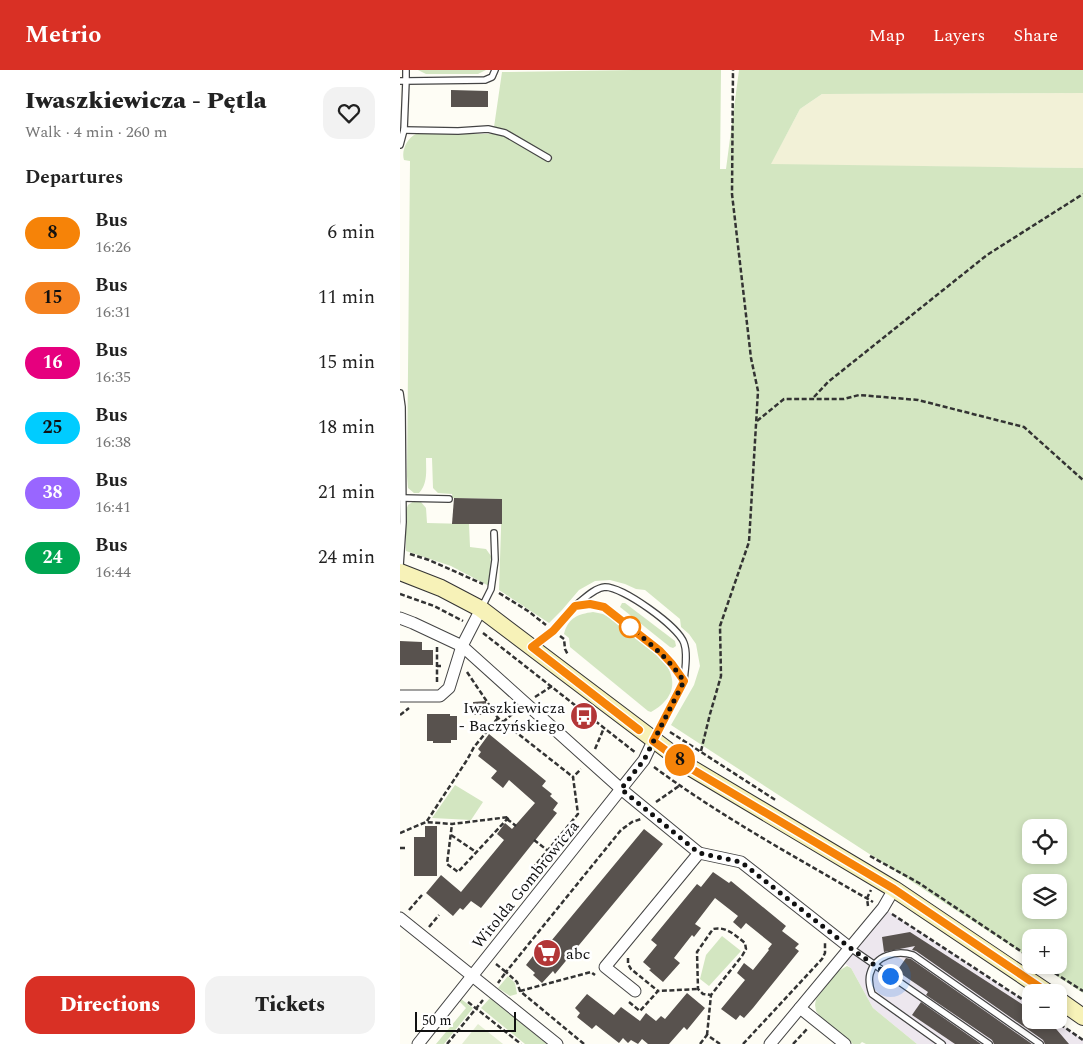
<!DOCTYPE html>
<meta charset="utf-8">
<style>
body{margin:0;font-family:Spectral,serif;background:#f2f2f2;color:#222;height:100vh;display:flex;flex-direction:column;font-size:19px;white-space:nowrap}
*{box-sizing:border-box;margin:0}
p{font-size:16px;color:#767676}
.icon{flex:none;width:28px;height:28px;fill:none;stroke:currentColor;stroke-width:2;stroke-linecap:round;stroke-linejoin:round}
.map{position:relative;flex:1;overflow:hidden}
.panel{display:flex;flex-direction:column;background:#fff;width:400px}
.panel>*{flex:none}
.badge{padding:0 10px;border-radius:16px;font-size:18px;line-height:32px}
.buttons{position:absolute;left:622px;top:749px;display:grid;gap:10px}
.buttons a{display:grid;place-items:center;width:45px;height:45px;border-radius:10px;background:#fff;box-shadow:0 2px 8px #0003;font-size:25px}
.scale{position:absolute;left:15px;bottom:12px;width:101px;box-sizing:border-box;padding-left:5px;border:2px solid #111;border-top:0;font-size:14px;line-height:18px;white-space:nowrap;color:#111;-webkit-text-stroke:4px #fff;paint-order:stroke}
.you{position:absolute;width:25px;height:25px;margin:-12px;border:4px solid #fff;border-radius:50%;background:#1a73e8;box-shadow:0 0 0 8px #1a73e833}
.map>.badge{position:absolute;translate:-50% -50%;box-shadow:0 0 0 2px #fff}
h2{padding:0 25px;font-size:19px;line-height:45px}
.round{display:grid;place-items:center;flex:none;width:52px;height:52px;border-radius:15px;background:#f2f2f2}
.overview{display:flex;align-items:center;justify-content:space-between;height:85px;padding:0 25px}
h1{font-size:24px;font-weight:800;line-height:38px}
.cta{display:flex;gap:10px;margin-top:auto;padding:10px 25px}
.cta a{flex:1;height:58px;border-radius:15px;background:#d93025;color:#fff;font-size:20px;font-weight:800;line-height:58px;text-align:center}
.cta a+a{background:#f2f2f2;color:#222}
ul{padding:0;list-style:none}
li{display:flex;align-items:center;gap:15px;height:65px;padding:0 25px}
li div{flex:1}
li b{display:block;font-size:19px}
li em{font-style:normal}
li .badge{min-width:55px;font-weight:700;text-align:center}
header{display:flex;align-items:center;gap:30px;box-sizing:border-box;height:70px;padding:0 25px;background:#d93025;color:#fff}
header strong{font-size:24px}
nav{display:flex;gap:28px;margin-inline-start:auto;font-size:18px}
main{display:flex;flex:1;min-height:0}
.map>svg:first-child{display:block}
.industrial{fill:#ede7ee}
.farmland{fill:#f2f1d7}
.green{fill:#d3e6c1;fill-rule:evenodd}
.pitch{fill:#e3eed2}
.building{fill:#58524e}
.lines{fill:none;stroke-linecap:round;stroke-linejoin:round}
.lane-casing{stroke:#444;stroke-width:8}
.street-casing{stroke:#444;stroke-width:13}
.secondary-casing{stroke:#333;stroke-width:18}
.path{stroke:#333;stroke-width:2.5;stroke-dasharray:5 2.5;stroke-linecap:butt}
.lane{stroke:#fff;stroke-width:5.5}
.street{stroke:#fff;stroke-width:11}
.secondary{stroke:#f7f2b8;stroke-width:16}
.line-casing{stroke:#fff;stroke-width:11}
.line{stroke:#f68308;stroke-width:8}
.walk{stroke:#111;stroke-width:5;stroke-dasharray:0 9}
.stop-dot{fill:#fff;stroke:#f68308;stroke-width:2.5}
.labels{text-anchor:middle;stroke-width:5;stroke-linejoin:round;paint-order:stroke}
.poi-label{font-size:16px;fill:#111;stroke:#fff;text-anchor:end}
.street-label{font-size:16px;fill:#111;stroke:#fff}
</style>
<header>
<strong>Metrio</strong>
<nav><a>Map</a><a>Layers</a><a>Share</a></nav>
</header>
<main>
<section class="panel">
<div class="overview"><div><h1>Iwaszkiewicza - Pętla</h1><p>Walk · 4 min · 260 m</p></div><a class="round"><svg class="icon" aria-label="heart" viewBox="0 0 24 24"><path d="M12 20l-8-8c-3-5 5-10 8-4 3-6 11-1 8 4z"/></svg></a></div>
<h2>Departures</h2>
<ul>
<li><span class="badge" style="background:#f68308;color:#111">8</span><div><b>Bus</b><p>16:26</p></div><em>6 min</em></li>
<li><span class="badge" style="background:#f58220;color:#111">15</span><div><b>Bus</b><p>16:31</p></div><em>11 min</em></li>
<li><span class="badge" style="background:#e6007e;color:#fff">16</span><div><b>Bus</b><p>16:35</p></div><em>15 min</em></li>
<li><span class="badge" style="background:#0cf;color:#111">25</span><div><b>Bus</b><p>16:38</p></div><em>18 min</em></li>
<li><span class="badge" style="background:#96f;color:#fff">38</span><div><b>Bus</b><p>16:41</p></div><em>21 min</em></li>
<li><span class="badge" style="background:#00a651;color:#fff">24</span><div><b>Bus</b><p>16:44</p></div><em>24 min</em></li>
</ul>
<div class="cta"><a>Directions</a><a>Tickets</a></div>
</section>
<div class="map">
<svg width="683" height="974" viewBox="0 0 683 974">
<rect width="100%" height="100%" fill="#fefdf5"/>
<path class="industrial" d="M483,838L631,935V950H654L683,970V974H517L473,938L451,898L439,889Z"/>
<path class="farmland" d="M683,23V98L370,95L400,39L422,24Z"/>
<g class="green">
<path d="M18,0H86L78,4H26Z"/>
<path d="M234,0H321L320,99H326L339,0H683V23L422,24L400,39L371,94L683,98V923L640,895H659V868H631V889L271,655L294,615L300,596L296,574L289,564L281,557L280,549L245,520L236,519L225,514L210,510L195,511L179,520L162,540L149,553L99,520L102,429L52,428V424L38,423L33,418L32,388H26C26,401 28,413 19,423H14L8,418L7,406L10,91L4,90C1,81 7,68 16,64H93L102,2ZM631,758H659V785H631ZM631,812H659V840H631Z"/>
<path d="M14,431L21,432L26,438L27,453L69,454L70,477L86,479L91,486L89,516L51,496L6,481V440L8,435Z"/>
<path d="M222,533H225L275,571L276,576L273,578L270,577L220,537Z"/>
<path d="M193,542L203,544L210,548L263,590C279,611 274,629 251,642L248,641L170,577L169,568L164,564C168,548 178,544 193,542Z"/>
<path d="M55,715L83,732L71,750L32,748Z"/>
<path d="M322,866L341,881L309,916L300,909L306,885Z"/>
<path d="M447,896L451,898L473,938L517,974H466L462,972L460,974H453L422,949L416,941L415,935L416,929L437,902Z"/>
<path d="M108,906L115,913L117,924L110,926L98,918Z"/>
<path d="M90,928L147,974H125L81,938Z"/>
<path d="M61,929L73,938L44,974H36L66,938L59,931Z"/>
</g>
<path class="pitch" d="M78,954L103,974H62Z"/>
<g class="building">
<path d="M51,20L88,21V37H51Z"/>
<path d="M54,428L102,429V454H52Z"/>
<path d="M0,571L22,572V580H33V595H0Z"/>
<path d="M86,631L87,645H73V632Z"/>
<path d="M27,644H50V646H57V670H51V673H33V671H27Z"/>
<path d="M89,664L146,711L142,716L152,724L150,726L158,733L153,740L157,743L81,838L71,831L63,840L60,838L53,846L26,823L41,805L61,822L104,770L97,764L105,753L112,759L135,733L109,710L103,718L91,708L97,701L78,686L81,682L78,679Z"/>
<path d="M25,756H37V806H14V767H25Z"/>
<path d="M244,759L263,774L155,904L153,901L142,913L133,905L135,903L126,895L133,886L137,888Z"/>
<path d="M313,802L329,813L331,811L386,856L382,861L399,874L395,878L399,881L353,938L344,948L340,945L336,950L321,939L345,910L337,903L344,893L353,900L369,880L368,879L372,874L346,853L341,859L333,852L338,846L315,828L295,854L301,858L294,867L292,865L274,888L280,893L263,912L249,900L251,899L243,892L257,875L251,870L297,814L301,817Z"/>
<path d="M510,862L631,940V950H647L651,953L669,974H645L643,970L516,881L512,880L515,876L484,882L482,867Z"/>
<path d="M506,888L511,889L632,974H594L592,970L526,925L528,922L497,901Z"/>
<path d="M287,923L305,938L287,960L284,957L269,974H248L242,969L238,974L231,970L228,973L223,968L219,973L196,955L192,959L177,947L180,943L175,938L187,924L214,945L221,937L240,951L246,943L256,951L261,946L265,949Z"/>
<path d="M521,932L581,974H555L512,945Z"/>
</g>
<g class="lines">
<g class="lane-casing">
<g id="lane">
<path d="M0,11H6V0"/>
<path d="M4,60L58,61L88,59L105,63L148,88"/>
<path d="M0,75L4,60L6,11L85,10L92,7L95,0"/>
<path d="M0,323L2,337L3,452L0,496"/>
<path d="M2,428L49,429"/>
<path d="M176,535C184,529 194,518 205,517C223,517 278,556 284,573C288,584 285,599 284,611"/>
<path d="M82,537L91,519L95,490L94,463"/>
<path d="M132,577L153,561L175,536L190,534L204,537L260,581L272,594L284,611L254,669"/>
<path d="M449,877L589,974"/>
<path d="M542,974L472,924C470,918 468,911 470,904C475,885 497,880 513,885L640,974"/>
</g>
</g>
<g class="street-casing">
<g id="street">
<path d="M0,548L13,553L62,576L221,719L299,783L341,792L449,877"/>
<path d="M0,626H40L49,618L62,576L81,539"/>
<path d="M0,848L157,974"/>
<path d="M235,921L205,897L299,783"/>
<path d="M400,938L445,974"/>
<path d="M18,974L244,690L253,671"/>
<path d="M370,974L483,838L494,819"/>
</g>
</g>
<g class="secondary-casing">
<g id="secondary">
<path d="M0,502L41,518L81,539L291,698L494,819L647,922"/>
<path d="M659,930L683,947"/>
</g>
</g>
<g class="path">
<path d="M414,327L428,312L587,185L683,124"/>
<path d="M357,351L384,329H444L459,325L518,330L624,357L683,410"/>
<path d="M10,484L29,490L83,514"/>
<path d="M99,523L128,541L146,555"/>
<path d="M0,524L34,536L63,551"/>
<path d="M83,563L236,683"/>
<path d="M160,566L164,569L165,579L168,585"/>
<path d="M37,577V596"/>
<path d="M67,602L98,648L173,707"/>
<path d="M37,612V596H43"/>
<path d="M135,627L152,616"/>
<path d="M0,645L9,638"/>
<path d="M103,652L117,640"/>
<path d="M270,662L377,731"/>
<path d="M195,679L204,658"/>
<path d="M301,681L310,644L321,606L320,556L349,472L358,321L351,288L332,124L333,0"/>
<path d="M254,697C323,748 399,789 473,832"/>
<path d="M256,732L279,716"/>
<path d="M107,749L116,756"/>
<path d="M27,751L67,690L74,677L98,648"/>
<path d="M0,763L26,752L52,754L109,747L58,802L47,794L52,754"/>
<path d="M51,765L76,782"/>
<path d="M134,770L147,780"/>
<path d="M0,778H5"/>
<path d="M470,786L519,813L631,888"/>
<path d="M140,803L133,798L178,744L173,707L181,699"/>
<path d="M468,836L467,828L471,820"/>
<path d="M9,840L22,825"/>
<path d="M492,844L631,935"/>
<path d="M29,857L39,845"/>
<path d="M228,888V894L231,899L258,921"/>
<path d="M96,894L106,902L98,913"/>
<path d="M642,895L683,921"/>
<path d="M120,921L191,902L195,905"/>
<path d="M68,932L121,974"/>
<path d="M229,932L240,941L258,921L298,919"/>
<path d="M654,950L683,970"/>
<path d="M307,965L311,925L342,886L346,879L345,873C335,865 326,856 313,859L297,882L298,919L303,924L311,925"/>
<path d="M47,974L83,930"/>
<path d="M184,974L120,921L117,912L106,902L221,760L232,752L241,749"/>
<path d="M300,974L307,965L320,974"/>
<path d="M343,974L422,889L425,883V873"/>
<path d="M393,974L407,959"/>
</g>
<use href="#lane" class="lane"/>
<use href="#street" class="street"/>
<use href="#secondary" class="secondary"/>
</g>
<g class="lines">
<g class="line-casing">
<path id="line" d="M239,660L132,577L153,561L175,536L190,534L204,537L260,581L272,594L284,611L253,671L290,698L494,819L647,922"/>
</g>
<use href="#line" class="line"/>
<path class="walk" d="M230,557C253,576 266,586 284,611L244,690L221,719L299,783L341,792L449,877L490,906"/>
</g>
<defs>
<g id="bus-disc" transform="scale(1.4375)"><circle r="9.5" fill="#b33637" stroke="#fff"/><path d="M-5-6H5V4H4V6H2V4H-2V6H-4V4H-5ZM-3.5-4V0h7V-4ZM-3.5 1.2v1.5H-2V1.2ZM2 1.2v1.5H3.5V1.2Z" fill="#fff"/></g>
<g id="supermarket-disc" transform="scale(1.4375)"><circle r="9.5" fill="#b33637" stroke="#fff"/><path d="M-6-5.5h2.5l.6 2H6L4.5 2H-2.5L-4.4-4H-6ZM-1.5 3.2a1.3 1.3 0 1 0 .1 0ZM3 3.2a1.3 1.3 0 1 0 .1 0Z" fill="#fff"/></g>
</defs>
<g fill-rule="evenodd">
<use href="#bus-disc" x="184" y="646"/>
<use href="#supermarket-disc" x="147" y="883"/>
</g>
<circle class="stop-dot" cx="230" cy="557" r="10"/>
<g class="labels">
<g class="poi-label">
<text x="165" y="643">Iwaszkiewicza<tspan x="165" dy="18">- Baczyńskiego</tspan></text>
<text x="166" y="889" text-anchor="start">abc</text>
</g>
<g class="street-label">
<text transform="translate(125 814) rotate(-51)" y="6">Witolda Gombrowicza</text>
</g>
</g>
</svg>
<div class="buttons">
<a><svg class="icon" aria-label="locate" viewBox="0 0 24 24"><circle cx="12" cy="12" r="6"/><path d="M12 2v4M12 18v4M2 12h4M18 12h4"/></svg></a>
<a><svg class="icon" aria-label="layers" viewBox="0 0 24 24"><path d="M12 4l9 5-9 5-9-5zM3 14l9 5 9-5"/></svg></a>
<a>+</a>
<a>−</a>
</div>
<div class="scale">50 m</div>
<div class="you" style="left:490px;top:906px"></div>
<b class="badge" style="left:280px;top:690px;background:#f68308;color:#111">8</b>
</div>
</main>
